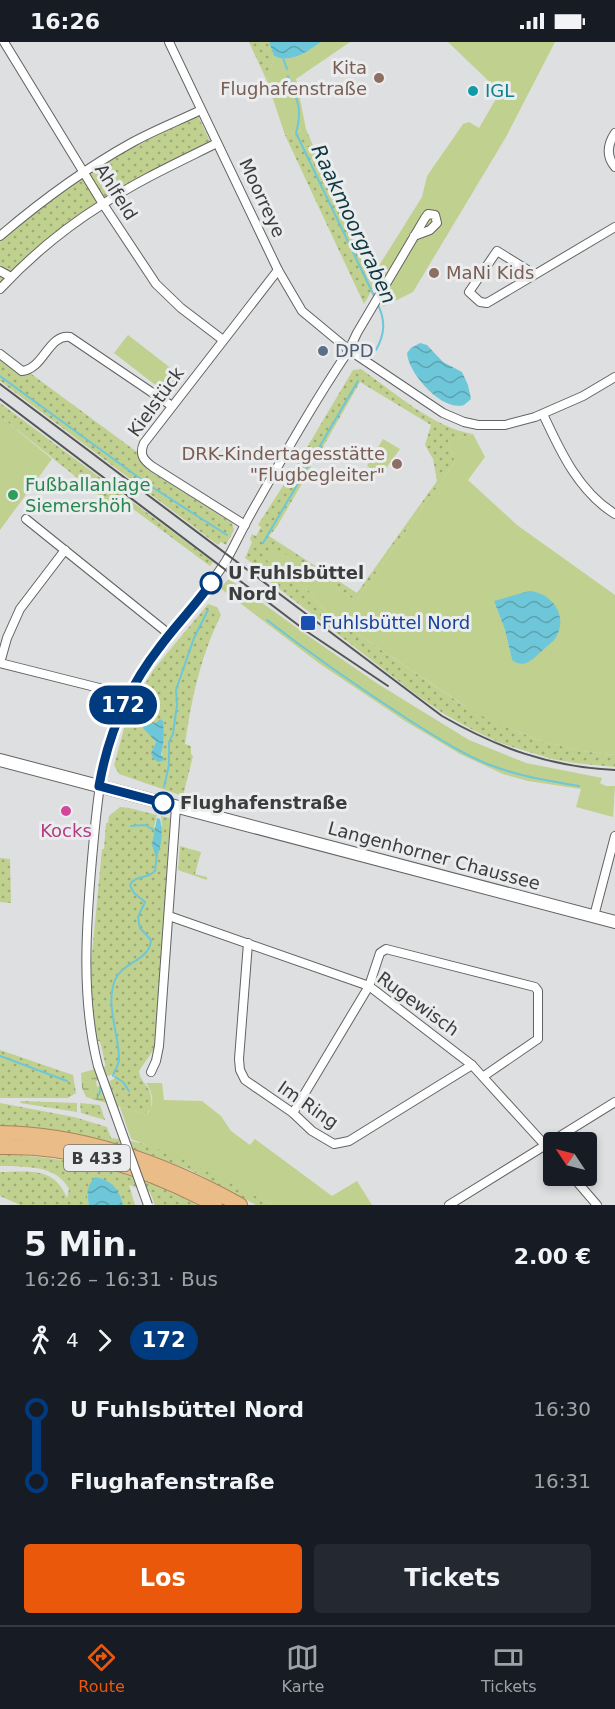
<!DOCTYPE html>
<html lang="de">
<meta charset="utf-8">
<style>
body{margin:0;font-family:"DejaVu Sans",sans-serif;background:#242831;color:#f1f3f6;height:100vh;display:flex;flex-direction:column;font-size:22px;white-space:nowrap}
*{box-sizing:border-box;margin:0}
p{font-size:20px;color:#9ea1a6}
.icon{flex:none;width:33px;height:33px;fill:none;stroke:currentColor;stroke-width:2;stroke-linecap:round;stroke-linejoin:round}
.map{position:relative;height:1163px;overflow:hidden}
.panel{display:flex;flex-direction:column;background:#171b24;flex:1}
.panel>*{flex:none}
.badge{padding:0 12px;border-radius:20px;font-size:21px;line-height:39px}
.needle{width:39px;rotate:305deg}
.buttons{position:absolute;left:543px;top:1090px;display:grid;gap:12px}
.buttons a{display:grid;place-items:center;width:54px;height:54px;border-radius:6px;background:#171b24;box-shadow:0 3px 9px #0003;font-size:30px}
.map>.badge{position:absolute;translate:-50% -50%;box-shadow:0 0 0 3px #fff}
.legs{display:flex;align-items:center;gap:9px;height:66px;padding:0 24px;font-size:20px}
.legs p{margin-inline-start:auto}
.headline{display:flex;align-items:center;justify-content:space-between;height:102px;padding:0 24px}
h1{font-size:33px;font-weight:700;line-height:45px}
.primary-button{display:flex;gap:12px;margin-top:auto;padding:12px 24px}
.primary-button a{flex:1;height:69px;border-radius:6px;background:#ea580c;color:#fff;font-size:24px;font-weight:700;line-height:69px;text-align:center}
.primary-button a+a{background:#242831;color:#f1f3f6}
ul{padding:0 24px;list-style:none}
li{display:flex;align-items:center;gap:21px;height:72px;font-size:22px}
li i{display:grid;place-items:center;width:9px;height:100%;margin:0 8px;background:currentColor}
li i::after{content:'';width:15px;height:15px;margin:-8px;border:4px solid;border-radius:50%;background:#171b24}
li p{margin-inline-start:auto}
li:first-child i{background:linear-gradient(#0000 50%,currentColor 0)}
li:last-child i{background:linear-gradient(currentColor 50%,#0000 0)}
.status{display:flex;justify-content:space-between;align-items:center;height:42px;padding:0 30px;background:#171b24;direction:ltr}
.status svg{height:16px;fill:currentColor}
.tab-bar{display:flex;justify-content:space-around;align-items:center;height:84px;border-top:2px solid #363941;background:#171b24;font-size:16px;color:#9ea1a6}
.tab-bar a{display:grid;justify-items:center;gap:3px}
.tab-bar .on{color:#ea580c}
.map>svg:first-child{display:block}
.grass{fill:url(#grass-dots);fill-rule:evenodd}
.wetland{fill:url(#wetland-marsh)}
.green{fill:#c0d08f;fill-rule:evenodd}
.water{fill:url(#water-waves)}
.lines{fill:none;stroke-linecap:round;stroke-linejoin:round}
.stream{stroke:#6ec7d8;stroke-width:2}
.minor-casing{stroke:#626364;stroke-width:10}
.secondary-casing{stroke:#626364;stroke-width:14}
.trunk-casing{stroke:#aa845b;stroke-width:16}
.minor{stroke:#fff;stroke-width:8}
.secondary{stroke:#fff;stroke-width:12}
.trunk{stroke:#eabc88;stroke-width:14}
.rail{stroke:#545556;stroke-width:2}
.minor-bridge-casing{stroke:#626364;stroke-width:10;stroke-linecap:butt}
.minor-bridge{stroke:#fff;stroke-width:8}
.line-1-casing{stroke:#fff;stroke-width:14}
.line-1{stroke:#003b80;stroke-width:9}
.education-dot{fill:#8d6e63;stroke:#ebeced;stroke-width:2}
.culture-dot{fill:#0f9aa8;stroke:#ebeced;stroke-width:2}
.service-dot{fill:#5c6f8a;stroke:#ebeced;stroke-width:2}
.leisure-dot{fill:#2e9e5b;stroke:#ebeced;stroke-width:2}
.stop-1-dot{fill:#fff;stroke:#003b80;stroke-width:3}
.transit-dot{fill:#1a4fb4;stroke:#ebeced;stroke-width:2}
.hotel-dot{fill:#d1479c;stroke:#ebeced;stroke-width:2}
.labels{text-anchor:middle;stroke-width:6;stroke-linejoin:round;paint-order:stroke}
.shield{fill:#ebeced;stroke:#707272;stroke-width:1.5}
.shield-label{font-size:16px;font-weight:bold;fill:#3c3d3d}
.education-label{font-size:18px;fill:#785e54;stroke:#ebeced;text-anchor:end}
.culture-label{font-size:18px;fill:#0d838f;stroke:#ebeced;text-anchor:start}
.street-label{font-size:18px;fill:#3c3d3d;stroke:#ebeced}
.service-label{font-size:18px;fill:#4e5e75;stroke:#ebeced;text-anchor:start}
.leisure-label{font-size:18px;fill:#27864d;stroke:#ebeced;text-anchor:start}
.stop-label{font-size:18px;font-weight:bold;fill:#3c3d3d;stroke:#ebeced;text-anchor:start}
.transit-label{font-size:18px;fill:#164399;stroke:#ebeced;text-anchor:start}
.hotel-label{font-size:18px;fill:#b23c85;stroke:#ebeced}
.water-label{font-size:20px;font-style:italic;fill:#0c383f;stroke:#ebeced}
</style>
<div class="status"><b>16:26</b><svg viewBox="0 0 49 12"><path d="M0 12V9h3v3zM5 12V6h3v6zM10 12V3h3v9zM15 12V0h3v12zM26 1h20v11H26zM47 4h2v5h-2z"/></svg></div>
<div class="map">
<svg width="615" height="1163" viewBox="0 0 615 1163">
<defs>
<pattern id="grass-dots" width="8" height="8" patternUnits="userSpaceOnUse" patternTransform="scale(1.5)"><rect width="8" height="8" fill="#c0d08f"/><path d="M2 2h.1M6 6h.1" fill="none" stroke="#9daa76" stroke-width="1.8" stroke-linecap="round"/></pattern>
<pattern id="wetland-marsh" width="20" height="14" patternUnits="userSpaceOnUse" patternTransform="scale(1.5)"><rect width="20" height="14" fill="#c0d08f"/><path d="M1 5h8M5 5V1M11 12h8M15 12V8" fill="none" stroke="#9daa76"/></pattern>
<pattern id="water-waves" width="16" height="10" patternUnits="userSpaceOnUse" patternTransform="scale(1.5)"><rect width="16" height="10" fill="#6ec7d8"/><path d="M0 5q4-4 8 0t8 0" fill="none" stroke="#5ca3b0"/></pattern>
</defs>
<rect width="100%" height="100%" fill="#dedfe0"/>
<g class="grass">
<path d="M249,0H269L274,14L267,39Z"/>
<path d="M197,72L211,101L142,136L0,241V199C44,162 89,128 139,101C158,90 178,82 197,72Z"/>
<path d="M306,87L373,246L364,262L285,93Z"/>
<path d="M0,315L21,332L30,331L137,410L147,427L232,481L234,488L226,503L221,500L218,503L0,339Z"/>
<path d="M361,327C394,350 434,386 473,392L448,399L455,420L356,559L293,516L267,518L313,552L314,557L332,575L463,663L517,689L541,699L581,709L615,713V725L575,721L552,717L500,701L473,688L444,672L418,654L256,529V524L245,516L252,500L250,497L252,492L256,494L261,485L258,483L300,417L311,424L310,428L276,486L269,494L357,551L437,439L433,417L425,403L431,383L360,340L315,419L303,412L353,328Z"/>
<path d="M0,361L213,520L210,524L117,455L111,463L0,374Z"/>
<path d="M208,562L217,565L221,573C200,616 192,655 185,702L191,704V712L193,714L183,754L119,732L114,723L127,676L140,650L154,627ZM146,681H156L163,687L162,715L151,711L156,700L148,690Z"/>
<path d="M120,765L129,766L157,773L154,785L162,784L161,774L170,776L156,1004L139,1029C141,1045 154,1041 151,1067L145,1072L120,1065L110,1039L115,1036L114,1032L108,1034L100,999H97L92,963L91,922L102,807H104L106,781H108L109,774Z"/>
<path d="M180,804L201,810L195,832L207,835V838L178,828Z"/>
<path d="M0,816L10,817L11,861L0,860Z"/>
<path d="M0,1008L73,1033L76,1051L68,1056H0Z"/>
<path d="M21,1059L77,1061V1070L20,1061Z"/>
<path d="M0,1061L74,1075L107,1085L111,1096C164,1100 226,1138 273,1163H256L192,1129L146,1111L73,1092L33,1086L0,1085Z"/>
<path d="M80,1061L100,1063L105,1078L81,1071Z"/>
<path d="M0,1112C69,1115 136,1129 197,1163H155L150,1150L129,1143L135,1163H123C119,1147 111,1138 95,1135L87,1154L89,1163H20L0,1154V1130C29,1130 54,1124 67,1156L69,1147C56,1122 24,1125 0,1124Z"/>
</g>
<path class="wetland" d="M106,1024L108,1034L96,1039L97,1045L110,1039L120,1065L86,1055L82,1046L81,1031Z"/>
<g class="green">
<path d="M321,0H350L296,37L306,87L285,93L267,39L274,14C290,22 307,10 321,0Z"/>
<path d="M448,0H555L506,95L413,250L383,265L370,238L422,155L427,134L463,82L469,80L479,86L500,50Z"/>
<path d="M128,293L181,334L167,352L114,311Z"/>
<path d="M0,374L52,417L0,488Z"/>
<path d="M473,392L485,415L468,438L517,483L615,553V713L581,709L541,699L477,672L332,575L314,557L313,552L266,518L269,511L280,510L292,515L356,559L455,420L448,399ZM494,559L556,566C569,602 539,609 512,618L505,588Z"/>
<path d="M383,397L400,407L381,433L367,424Z"/>
<path d="M229,537L304,591L378,642L469,698L526,721L602,736L600,741L606,744H615L613,775L576,765L581,747L528,739L503,732L460,712L405,679L320,622L220,546Z"/>
<path d="M146,1041H162L164,1058L202,1059L221,1074L231,1089L250,1103L255,1097L332,1154L357,1139L372,1163H273L183,1117L131,1097L120,1065L145,1072L149,1070C155,1061 152,1049 146,1041Z"/>
</g>
<g class="water">
<path d="M269,0H321C307,10 290,22 274,14Z"/>
<path d="M420,301L427,303L443,320L462,330L468,343L471,357L464,363C442,370 408,331 407,311L411,306Z"/>
<path d="M529,549C550,550 568,572 557,593C555,599 548,603 544,607C534,616 525,628 512,618L505,588L494,559Z"/>
<path d="M160,677L163,679C164,690 164,703 161,713L165,718L158,720L153,716L151,711L156,700L143,686L146,681H156Z"/>
<path d="M157,776L160,777C163,789 162,805 156,815L152,803Z"/>
<path d="M95,1135C111,1138 119,1146 123,1163H89C86,1151 87,1144 95,1135Z"/>
</g>
<g class="lines">
<g class="stream">
<path d="M283,16L287,27"/>
<path d="M288,34C297,57 303,66 296,91L375,256"/>
<path d="M376,308C385,292 386,278 377,261"/>
<path d="M0,334L149,443L227,493"/>
<path d="M263,501L358,339"/>
<path d="M267,578C312,613 358,645 406,676C433,693 460,711 490,723C519,734 548,739 579,744"/>
<path d="M164,745L169,723V700L173,692L177,663L176,648L194,596L208,568"/>
<path d="M131,784L145,783L154,788"/>
<path d="M0,1014L67,1039"/>
<path d="M113,1034C114,1029 119,1023 119,1017C119,991 105,964 115,938C122,920 150,919 151,898L140,886L138,875L145,860L134,851L130,843C135,833 148,837 155,829L157,812"/>
<path d="M115,1035L123,1040L129,1049"/>
<path d="M99,1053L101,1043"/>
</g>
<g class="minor-casing">
<g id="minor">
<path d="M4,0L103,162L156,242L181,266L223,298"/>
<path d="M169,0L278,228L302,269L349,308L443,371L464,380L478,383H505L535,375L583,354L615,335"/>
<path d="M615,91C607,103 606,114 615,125"/>
<path d="M0,194C41,159 86,126 133,100C155,88 178,79 201,68"/>
<path d="M0,229L11,235"/>
<path d="M534,232L497,209L469,250L480,260L487,261L615,185"/>
<path d="M0,247C30,215 66,185 103,162C139,138 179,120 217,101"/>
<path d="M0,312L22,329C44,327 48,292 70,295L172,364"/>
<path d="M543,372C560,409 579,450 615,472"/>
<path d="M26,477L169,592"/>
<path d="M245,483L153,425C143,418 139,412 144,401L278,228"/>
<path d="M0,621L7,596L20,567L65,508"/>
<path d="M0,621L127,653"/>
<path d="M169,874L369,944L472,1023L554,1113"/>
<path d="M594,874L615,794"/>
<path d="M248,901L239,1017L240,1028L245,1038L293,1071L312,1089L334,1102L349,1099L472,1023"/>
<path d="M98,1024C81,957 86,885 92,817C97,761 101,704 127,654C153,604 196,566 226,519C237,499 246,479 258,459C287,408 316,357 349,308L357,291L425,176L428,172L435,173L437,181L430,188L414,194"/>
<path d="M151,1030L156,1019L159,1004L176,765"/>
<path d="M293,1071L369,944L380,911L386,907L535,945L538,949V997L484,1034"/>
<path d="M572,1134L597,1163"/>
<path d="M449,1163L615,1060"/>
</g>
</g>
<g class="secondary-casing">
<path id="secondary" d="M0,718L615,880"/>
</g>
<g class="trunk-casing">
<g id="trunk">
<path d="M0,1091C86,1092 166,1122 240,1163"/>
<path d="M0,1105C76,1103 149,1127 215,1163"/>
</g>
</g>
<use href="#minor" class="minor"/>
<use href="#secondary" class="secondary"/>
<use href="#trunk" class="trunk"/>
<g class="rail">
<path d="M0,342L442,674C498,706 550,725 615,728"/>
<path d="M0,357L306,589L388,644"/>
</g>
<g class="minor-bridge-casing">
<path id="minor-bridge" d="M98,1024L148,1163"/>
</g>
<use href="#minor-bridge" class="minor-bridge"/>
</g>
<g class="lines">
<g class="line-1-casing">
<path id="line-1" d="M163,761L99,744C108,693 127,647 159,606C175,584 195,564 211,541"/>
</g>
<use href="#line-1" class="line-1"/>
</g>
<g class="education-dot">
<circle cx="379" cy="36" r="6"/>
<circle cx="434" cy="231" r="6"/>
<circle cx="397" cy="422" r="6"/>
</g>
<circle class="culture-dot" cx="473" cy="49" r="6"/>
<circle class="service-dot" cx="323" cy="309" r="6"/>
<circle class="leisure-dot" cx="13" cy="453" r="6"/>
<g class="stop-1-dot">
<circle cx="211" cy="541" r="10"/>
<circle cx="163" cy="761" r="10"/>
</g>
<rect class="transit-dot" x="300" y="573" width="16" height="16" rx="3"/>
<circle class="hotel-dot" cx="66" cy="769" r="6"/>
<g class="labels">
<rect class="shield" x="64" y="1103" width="66" height="26" rx="4.5"/>
<g class="shield-label">
<text x="97" y="1122">B 433</text>
</g>
<g class="education-label">
<text x="367" y="32">Kita<tspan x="367" dy="21">Flughafenstraße</tspan></text>
<text x="446" y="237" text-anchor="start">MaNi Kids</text>
<text x="385" y="418">DRK-Kindertagesstätte<tspan x="385" dy="21">"Flugbegleiter"</tspan></text>
</g>
<g class="culture-label">
<text x="485" y="55">IGL</text>
</g>
<g class="street-label">
<text transform="translate(116 150) rotate(58)" y="6">Ahlfeld</text>
<text transform="translate(262 156) rotate(65)" y="6">Moorreye</text>
<text transform="translate(156 360) rotate(-54)" y="6">Kielstück</text>
<text transform="translate(434 814) rotate(15)" y="6">Langenhorner Chaussee</text>
<text transform="translate(418 962) rotate(36)" y="6">Rugewisch</text>
<text transform="translate(308 1063) rotate(35)" y="6">Im Ring</text>
</g>
<g class="service-label">
<text x="335" y="315">DPD</text>
</g>
<g class="leisure-label">
<text x="25" y="449">Fußballanlage<tspan x="25" dy="21">Siemershöh</tspan></text>
</g>
<g class="stop-label">
<text x="228" y="537">U Fuhlsbüttel<tspan x="228" dy="21">Nord</tspan></text>
<text x="180" y="767">Flughafenstraße</text>
</g>
<g class="transit-label">
<text x="322" y="587">Fuhlsbüttel Nord</text>
</g>
<g class="hotel-label">
<text x="66" y="795">Kocks</text>
</g>
<g class="water-label">
<text transform="translate(354 182) rotate(65)" y="7">Raakmoorgraben</text>
</g>
</g>
</svg>
<div class="buttons">
<a><svg class="needle" viewBox="-14 -14 28 28"><path d="M0-13l5 13h-10z" fill="#e53935"/><path d="M0 13l5-13h-10z" fill="#9ea1a6"/></svg></a>
</div>
<b class="badge" style="left:123px;top:663px;background:#003b80;color:#fff">172</b>
</div>
<section class="panel">
<div class="headline"><div><h1>5 Min.</h1><p>16:26 – 16:31 · Bus</p></div><b>2.00 €</b></div>
<div class="legs"><svg class="icon" aria-label="walk" viewBox="0 0 24 24"><circle cx="13" cy="4" r="2"/><path d="M13 8l-2 6 4 7M11 14l-3 7M7 12l3-4h3l4 4"/></svg>4<svg class="icon" aria-label="forward" viewBox="0 0 24 24"><path d="M9 5l7 7-7 7"/></svg><b class="badge" style="background:#003b80;color:#fff">172</b></div>
<ul>
<li><i style="color:#003b80"></i><b>U Fuhlsbüttel Nord</b><p>16:30</p></li>
<li><i style="color:#003b80"></i><b>Flughafenstraße</b><p>16:31</p></li>
</ul>
<div class="primary-button"><a>Los</a><a>Tickets</a></div>
</section>
<nav class="tab-bar">
<a class="on"><svg class="icon" aria-label="directions" viewBox="0 0 24 24"><path d="M12 3l9 9-9 9-9-9zM9 14v-3h6M13 9l2 2-2 2"/></svg>Route</a>
<a><svg class="icon" aria-label="map" viewBox="0 0 24 24"><path d="M3 6l6-2 6 2 6-2v14l-6 2-6-2-6 2zM9 4v14M15 6v14"/></svg>Karte</a>
<a><svg class="icon" aria-label="tickets" viewBox="0 0 24 24"><path d="M3 7h18v10H3zM15 7v10"/></svg>Tickets</a>
</nav>
